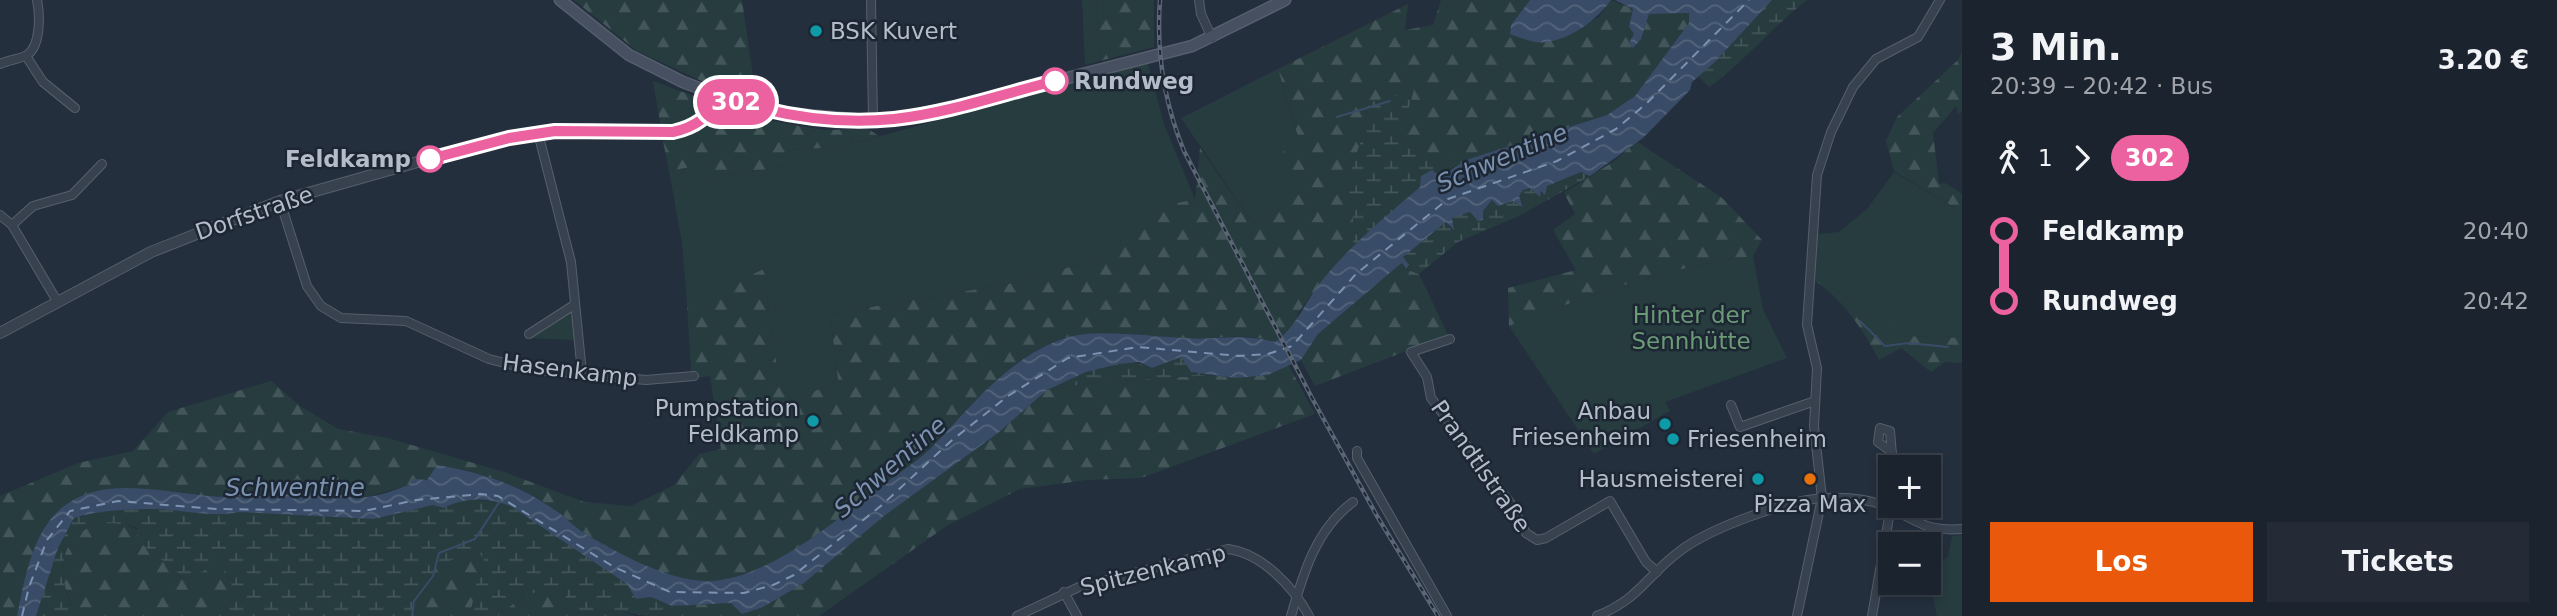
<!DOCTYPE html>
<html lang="de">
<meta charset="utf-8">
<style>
body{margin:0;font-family:"DejaVu Sans",sans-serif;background:#242b36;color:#f1f3f6;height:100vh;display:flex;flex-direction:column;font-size:26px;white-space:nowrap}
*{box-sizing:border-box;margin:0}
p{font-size:23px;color:#a0a4aa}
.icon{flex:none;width:38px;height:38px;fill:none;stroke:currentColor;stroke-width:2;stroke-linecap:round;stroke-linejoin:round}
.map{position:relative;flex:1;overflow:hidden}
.side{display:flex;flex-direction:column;background:#1b232e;width:595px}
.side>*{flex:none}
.badge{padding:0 14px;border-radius:23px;font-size:24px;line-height:46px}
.tools{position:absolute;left:1878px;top:455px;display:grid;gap:14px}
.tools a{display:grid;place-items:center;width:63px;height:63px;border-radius:0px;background:#1b232e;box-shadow:0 4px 10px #0003,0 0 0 2px #39404a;font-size:35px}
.map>.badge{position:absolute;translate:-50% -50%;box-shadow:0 0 0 4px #fff}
.legs{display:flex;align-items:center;gap:10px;height:77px;padding:0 28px;font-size:23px}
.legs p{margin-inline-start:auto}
.overview{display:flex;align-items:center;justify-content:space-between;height:119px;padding:0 28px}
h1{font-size:38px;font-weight:700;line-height:52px}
.primary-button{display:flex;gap:14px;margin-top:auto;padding:14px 28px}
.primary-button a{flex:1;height:80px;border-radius:0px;background:#ea580c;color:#fff;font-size:28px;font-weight:700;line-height:80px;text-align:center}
.primary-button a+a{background:#242b36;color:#f1f3f6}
ul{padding:0 28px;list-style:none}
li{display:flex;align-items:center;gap:24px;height:70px;font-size:26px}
li i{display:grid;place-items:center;width:10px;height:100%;margin:0 9px;background:currentColor}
li i::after{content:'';width:18px;height:18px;margin:-9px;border:5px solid;border-radius:50%;background:#1b232e}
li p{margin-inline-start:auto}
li:first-child i{background:linear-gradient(#0000 50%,currentColor 0)}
li:last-child i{background:linear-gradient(currentColor 50%,#0000 0)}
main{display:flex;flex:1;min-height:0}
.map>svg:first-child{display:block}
.green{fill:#263c3f}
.forest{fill:url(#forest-firs)}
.wetland{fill:url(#wetland-marsh)}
.water{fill:url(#water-waves)}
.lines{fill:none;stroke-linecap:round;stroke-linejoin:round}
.stream{stroke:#394c67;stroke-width:2}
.ferry{stroke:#7c92b1;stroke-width:2;stroke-dasharray:9 7;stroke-linecap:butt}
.minor-casing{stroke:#565f6c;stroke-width:10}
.tertiary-casing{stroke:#565f6c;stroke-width:12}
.secondary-casing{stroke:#565f6c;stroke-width:13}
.minor{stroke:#38414e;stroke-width:8}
.tertiary{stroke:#38414e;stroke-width:10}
.secondary{stroke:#465061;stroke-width:10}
.rail-casing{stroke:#5a6575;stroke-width:4.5}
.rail{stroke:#1d2633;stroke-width:2;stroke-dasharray:5;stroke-linecap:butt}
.line-1-casing{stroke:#fff;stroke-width:16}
.line-1{stroke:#ec619f;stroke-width:10}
.culture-dot{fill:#0f9aa8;stroke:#1d2633;stroke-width:2.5}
.stop-1-dot{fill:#fff;stroke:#ec619f;stroke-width:3.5}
.food-dot{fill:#e8710a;stroke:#1d2633;stroke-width:2.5}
.labels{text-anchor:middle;stroke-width:5;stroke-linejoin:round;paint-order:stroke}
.poi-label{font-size:23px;fill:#b4bcc9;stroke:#1d2633;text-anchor:end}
.stop-label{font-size:23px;font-weight:bold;fill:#b4bcc9;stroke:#1d2633;text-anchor:start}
.street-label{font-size:23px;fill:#b4bcc9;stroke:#1d2633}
.park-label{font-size:23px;fill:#6b9a76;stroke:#1d2633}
.water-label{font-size:24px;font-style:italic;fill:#7c92b1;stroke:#1d2633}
</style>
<main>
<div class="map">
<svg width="1962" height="616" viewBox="0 0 1962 616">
<defs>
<pattern id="forest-firs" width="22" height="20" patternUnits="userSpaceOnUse" patternTransform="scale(1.75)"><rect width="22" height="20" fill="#263c3f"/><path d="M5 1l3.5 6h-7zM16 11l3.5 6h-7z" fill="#435659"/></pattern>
<pattern id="wetland-marsh" width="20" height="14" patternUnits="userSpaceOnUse" patternTransform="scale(1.75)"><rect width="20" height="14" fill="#263c3f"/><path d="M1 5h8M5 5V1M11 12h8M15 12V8" fill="none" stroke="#435659"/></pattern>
<pattern id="water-waves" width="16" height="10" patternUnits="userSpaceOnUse" patternTransform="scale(1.75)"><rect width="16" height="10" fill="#394c67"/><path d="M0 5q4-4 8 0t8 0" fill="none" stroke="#53647b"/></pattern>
</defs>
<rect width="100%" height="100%" fill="#242f3e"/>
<g class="green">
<path d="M1082,0H1096L1100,61L1085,65Z"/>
<path d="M1148,63L1164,124L1195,199L1135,213L1131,231L1106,257L1008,284L830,314L838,380L811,393L812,399L802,405L792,403C770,366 770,312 764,270L687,304L682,243L669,171L701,164L704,180L790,165L788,150L840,147Z"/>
<path d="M1278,69L1298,138L1290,186L1254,225L1181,118Z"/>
<path d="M1894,172L1962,212V338L1903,336L1814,275L1816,234L1839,232L1867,209Z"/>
<path d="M1753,256L1763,309L1787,358L1665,402L1670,411L1594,454L1509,326C1588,296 1669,266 1753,256Z"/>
<path d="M567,309H571L574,340L528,338Z"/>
<path d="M1962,535V616H1937L1934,601L1924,583H1928L1929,572L1948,557L1952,536Z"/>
</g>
<g class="forest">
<path d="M574,0H742L756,98L706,83L637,51Z"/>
<path d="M1096,0H1154V47L1100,61Z"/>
<path d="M1441,0H1530L1511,25L1510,34L1548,42L1599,17L1611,0L1633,9L1629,27L1641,39L1649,14L1689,13V23L1635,96L1607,115L1466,160L1440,161L1401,135L1413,91L1368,103L1363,135L1346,185L1353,204V249L1325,277L1298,313L1295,326L1275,342C1245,332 1217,340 1186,338C1154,337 1094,328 1064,338C1007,358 972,406 930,448C915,463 894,476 876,490C833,523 764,582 706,581C666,580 618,554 584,533C571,524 560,512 547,504C515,483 474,471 437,465L427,480L367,497L321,493L230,497L143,491L48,522L26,575L17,616H0V496L78,463L133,451L168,412L271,381L300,406L338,429L388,438L504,472L584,502L631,506L674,485L699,454L721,449L710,376L696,378L691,371L687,304L764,269C770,312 770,366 792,403L802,405L811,399V393L838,380L830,314L1008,284L1106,257L1131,231L1134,213L1195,199L1200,148L1254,225L1290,186L1270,165L1298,137L1278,69L1408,4L1405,30L1433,25Z"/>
<path d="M1962,52V111L1958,114L1956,106L1933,133L1939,184L1945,183L1962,194V212L1894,171L1886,141L1897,117L1958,60Z"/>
<path d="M653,81L704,100C698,124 683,127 661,128Z"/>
<path d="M732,114L823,130L868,129L879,136L840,147L789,150L790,165L704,180L701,165L669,171L663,141Z"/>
<path d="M1636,141L1721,197L1762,240L1753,256C1669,266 1588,296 1509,326L1508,288L1576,270L1553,230L1575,214L1564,193L1616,160Z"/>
<path d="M1398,266L1419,274L1448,335L1315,386L1301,360L1318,334Z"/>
<path d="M1814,275L1903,336L1962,338V363L1945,362L1931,372L1901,348L1879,360C1862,328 1844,301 1814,280Z"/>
<path d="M1288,364L1315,414L1141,478L1087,480L1020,489L948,525L819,616H646L672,606L731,603L742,614L761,608L804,583L884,516L998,433L1047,390L1091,383L1212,375L1236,378L1268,375Z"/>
<path d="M117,521L219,564L240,598L221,616H78C62,593 51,544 84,528C93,523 107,523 117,521Z"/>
<path d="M479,552L491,570L471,609L474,616H412C410,595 431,583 436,565Z"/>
<path d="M548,586L567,591L563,613L621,611L635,616H498L514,603Z"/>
</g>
<g class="wetland">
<path d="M1772,0H1807C1772,27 1745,61 1709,87L1698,76L1714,63Z"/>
<path d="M1414,90L1401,135L1440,161L1466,160L1420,187L1353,249V204L1346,185L1363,135L1368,103Z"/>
<path d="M1581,172L1590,176L1521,215L1458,242L1419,274L1398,266L1402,263L1409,266L1403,257L1446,222L1452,230L1451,218L1470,212L1478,221L1483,220V211L1492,200L1501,205L1514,201L1524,206L1519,196L1523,190L1530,188L1539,196L1547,186Z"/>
<path d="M1181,357L1191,372L1212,375L1091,383L1047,390C1078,376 1118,352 1152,368Z"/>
<path d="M462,499L501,502L512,507L627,584L636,599L651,597L672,606L646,616L621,611L563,613L567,591L548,586L514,603L498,616H474L471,610L477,580L490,570L479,552L436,565C431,583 410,595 412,616H221L239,597L219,564L186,579L138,541L137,528C72,506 42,565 78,616H36L58,548L74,518C100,511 129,508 156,509C185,510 211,518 239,512L374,519L433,505L445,508Z"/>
</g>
<g class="water">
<path d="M1530,0H1611C1598,19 1572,38 1548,42C1535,44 1521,38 1510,34L1511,25Z"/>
<path d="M1615,0H1772L1714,63L1692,82L1690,90L1643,138L1590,176L1581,172L1547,186L1545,195L1541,191L1540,197L1530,188L1523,190L1519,196L1523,207L1513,201L1498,206L1492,200L1483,211V220L1478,221L1470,212L1452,218L1454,230L1446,222L1403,257L1409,265L1406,268L1402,263L1398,266L1318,334L1301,360L1268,375L1236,378L1191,372L1181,357L1152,368L1139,362L1118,364L1086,372L1047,390L998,433L884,516L804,583L761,608L742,614L731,603L672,606L651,597L636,599L627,584L512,507C490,497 465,497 444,508L433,505L374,519L239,512C211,518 185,510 156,509C129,509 99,510 74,518L58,548L36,616H17C25,578 33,524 70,502C115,474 179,497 228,497C258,497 289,494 319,493C335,492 352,499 367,497C381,496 396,489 409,485L413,479L427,480L437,465C474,471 515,483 546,504C560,512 571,524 584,533C617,553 667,580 706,581C763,582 833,523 876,490C894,476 915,463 931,448C972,406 1007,358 1065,338C1094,328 1154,337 1186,338C1219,340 1242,333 1275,342C1298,326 1306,299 1324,278C1351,245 1387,215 1420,187L1421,176L1432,170L1441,177L1466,160L1607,115L1635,96L1689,23V13L1649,14L1641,39L1633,48L1629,43L1634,34L1629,27L1633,9Z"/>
</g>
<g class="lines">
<g class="stream">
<path d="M1337,117L1390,101"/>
<path d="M1860,321L1885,346L1909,343L1948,347"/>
<path d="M412,616L414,601L433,576L439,553L475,539L500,501"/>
</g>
<path class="ferry" d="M22,616L29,587L47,540L70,511L118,501L216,509L364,511L416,500L481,494L498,496L614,567L670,592L744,593L773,585L794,575L882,505L951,441L1008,396L1068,358L1138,347L1239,356L1268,354L1292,346L1356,274L1448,199L1557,161L1616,129L1646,104L1749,0"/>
<g class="minor-casing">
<g id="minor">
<path d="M871,0L873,120"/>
<path d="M1199,0L1201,14L1212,38"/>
<path d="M26,56L43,82L75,108"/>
<path d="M0,64C8,60 20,59 27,55C41,46 40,14 37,0"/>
<path d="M538,133L571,262L582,373"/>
<path d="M280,201L307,286L321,306L341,318L406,321L489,359L528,369L646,380L694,376"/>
<path d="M0,215L12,225L57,301"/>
<path d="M12,225L33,206L72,195L102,164"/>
<path d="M529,334L574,305"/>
<path d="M1450,339L1411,352L1427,377L1431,398L1511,504L1526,533L1537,540L1546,538L1610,501L1646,562L1657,572"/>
<path d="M1731,405L1740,427L1815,401"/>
<path d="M1357,451V458L1447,616"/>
<path d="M1892,452L1878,442L1880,428L1890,431L1893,467"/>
<path d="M1064,592L1077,616"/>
<path d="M1017,616L1079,587L1228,549C1262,553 1294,588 1309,616"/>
<path d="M1291,616C1303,574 1316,529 1353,502"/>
<path d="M1597,616C1641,598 1646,576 1680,551C1710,528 1787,500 1824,498C1843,497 1865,498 1882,505C1916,518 1921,532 1962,529"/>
<path d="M1797,616L1822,498L1814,426L1817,368L1807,325L1817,175L1831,132L1853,87L1876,59L1918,37L1940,0"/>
<path d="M1872,616L1891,506"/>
</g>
</g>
<g class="tertiary-casing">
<path id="tertiary" d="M0,333L151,252L280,201L474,146L538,133L589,129L673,132C695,127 710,117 719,96"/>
</g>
<g class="secondary-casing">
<path id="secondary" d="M560,0L629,55L683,82L736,102L783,113L862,120L895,119L947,109L1192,46L1285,0"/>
</g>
<use href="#minor" class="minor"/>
<use href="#tertiary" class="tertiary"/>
<use href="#secondary" class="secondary"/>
<g class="rail-casing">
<path id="rail" d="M1160,0C1156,52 1164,102 1184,151L1312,398L1377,516L1438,616"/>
</g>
<use href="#rail" class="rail"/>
</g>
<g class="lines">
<g class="line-1-casing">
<path id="line-1" d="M430,159L509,138L555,131L673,132C695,127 710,117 719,96C775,115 835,125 894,119C949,113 1002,94 1055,81"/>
</g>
<use href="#line-1" class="line-1"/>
</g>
<g class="culture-dot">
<circle cx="816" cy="31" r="7"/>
<circle cx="813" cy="421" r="7"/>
<circle cx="1665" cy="424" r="7"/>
<circle cx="1673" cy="439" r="7"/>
<circle cx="1758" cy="479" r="7"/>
</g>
<g class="stop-1-dot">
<circle cx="1055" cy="81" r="12"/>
<circle cx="430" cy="159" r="12"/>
</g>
<circle class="food-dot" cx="1810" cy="479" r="7"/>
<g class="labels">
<g class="poi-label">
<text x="830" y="39" text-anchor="start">BSK Kuvert</text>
<text x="799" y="416">Pumpstation<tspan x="799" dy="26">Feldkamp</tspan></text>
<text x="1651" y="419">Anbau<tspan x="1651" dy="26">Friesenheim</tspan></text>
<text x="1687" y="447" text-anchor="start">Friesenheim</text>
<text x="1744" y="487">Hausmeisterei</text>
<text x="1810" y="512" text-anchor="middle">Pizza Max</text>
</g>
<g class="stop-label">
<text x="1074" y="89">Rundweg</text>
<text x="411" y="167" text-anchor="end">Feldkamp</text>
</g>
<g class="street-label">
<text transform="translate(254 213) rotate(-19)" y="8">Dorfstraße</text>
<text transform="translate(570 370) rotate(7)" y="8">Hasenkamp</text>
<text transform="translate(1481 466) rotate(55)" y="8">Prandtlstraße</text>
<text transform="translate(1153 570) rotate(-14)" y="8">Spitzenkamp</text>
</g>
<g class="park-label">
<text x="1691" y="323">Hinter der<tspan x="1691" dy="26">Sennhütte</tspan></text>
</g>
<g class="water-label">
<text transform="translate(1502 158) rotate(-23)" y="8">Schwentine</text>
<text transform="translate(890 467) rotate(-41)" y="8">Schwentine</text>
<text x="295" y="496">Schwentine</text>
</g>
</g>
</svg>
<div class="tools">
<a>+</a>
<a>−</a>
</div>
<b class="badge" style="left:736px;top:102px;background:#ec619f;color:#fff">302</b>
</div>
<section class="side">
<div class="overview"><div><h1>3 Min.</h1><p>20:39 – 20:42 · Bus</p></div><b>3.20 €</b></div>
<div class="legs"><svg class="icon" aria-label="walk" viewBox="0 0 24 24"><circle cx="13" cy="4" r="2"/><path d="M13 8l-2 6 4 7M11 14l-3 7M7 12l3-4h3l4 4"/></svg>1<svg class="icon" aria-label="forward" viewBox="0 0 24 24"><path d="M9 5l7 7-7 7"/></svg><b class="badge" style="background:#ec619f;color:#fff">302</b></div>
<ul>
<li><i style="color:#ec619f"></i><b>Feldkamp</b><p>20:40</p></li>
<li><i style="color:#ec619f"></i><b>Rundweg</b><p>20:42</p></li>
</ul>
<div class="primary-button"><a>Los</a><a>Tickets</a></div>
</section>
</main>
